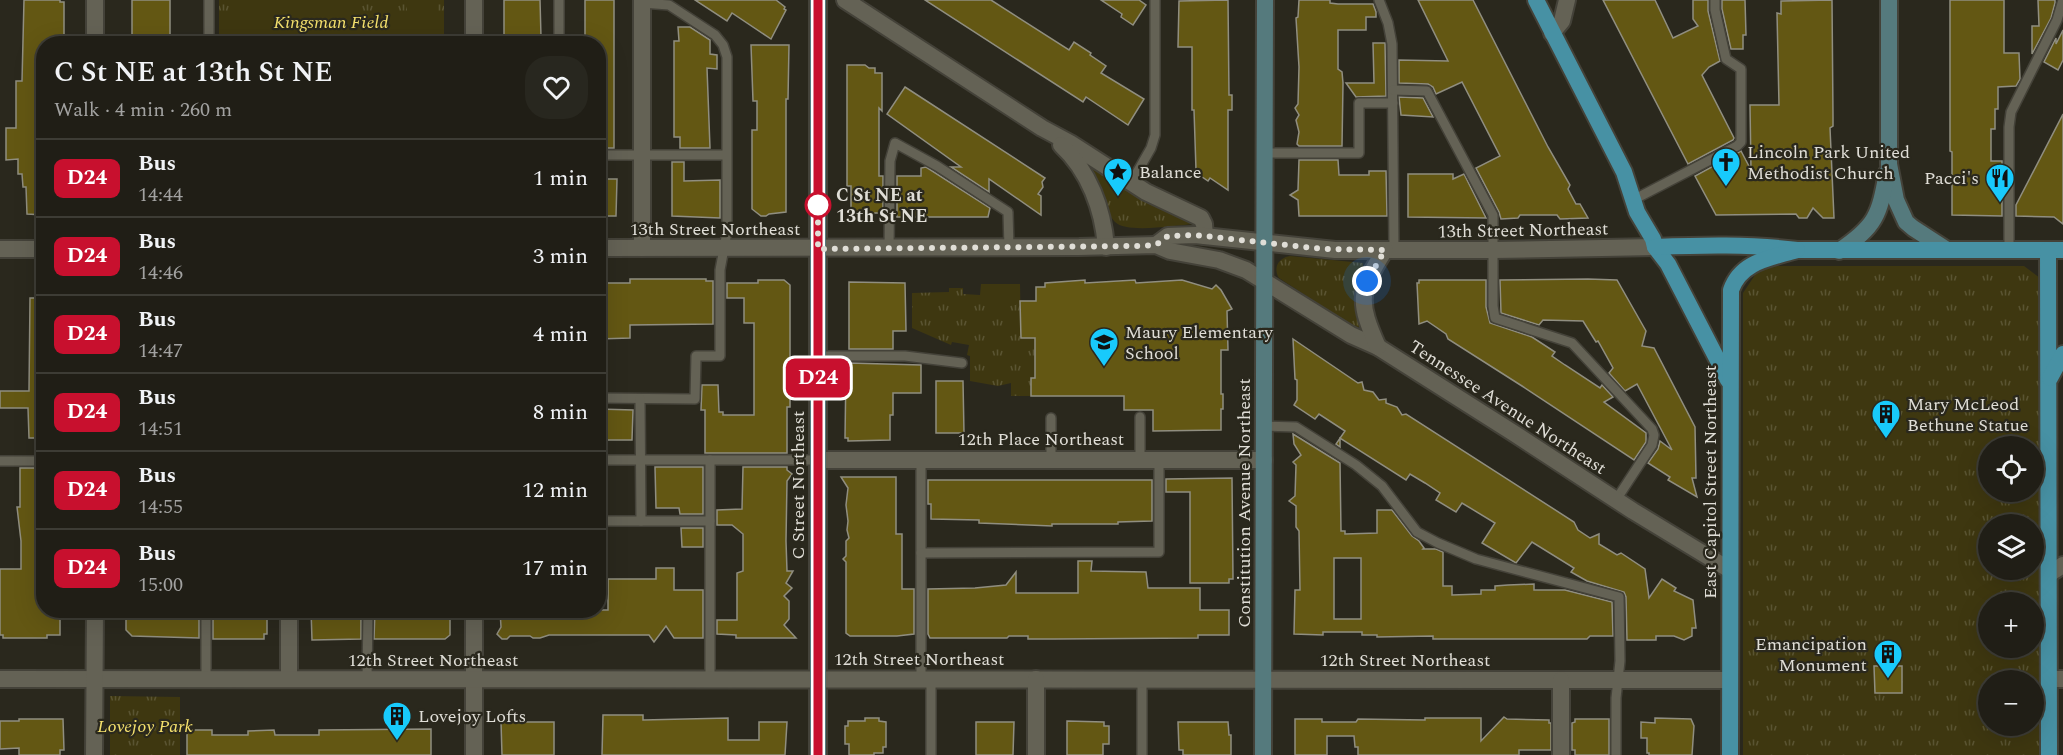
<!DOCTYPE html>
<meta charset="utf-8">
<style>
body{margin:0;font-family:Spectral,serif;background:#28271f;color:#f1f3f6;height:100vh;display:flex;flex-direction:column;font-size:22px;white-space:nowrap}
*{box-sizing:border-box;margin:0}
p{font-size:20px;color:#a2a2a1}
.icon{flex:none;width:33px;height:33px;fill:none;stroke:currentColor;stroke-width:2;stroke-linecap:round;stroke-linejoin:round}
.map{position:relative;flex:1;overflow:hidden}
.side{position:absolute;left:36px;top:36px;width:570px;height:582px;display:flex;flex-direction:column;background:#201e16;border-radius:24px;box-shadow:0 6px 24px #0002,0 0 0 2px #3d3c35}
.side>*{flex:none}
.badge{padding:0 12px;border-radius:9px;font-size:21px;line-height:39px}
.tools{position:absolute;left:1978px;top:436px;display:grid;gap:12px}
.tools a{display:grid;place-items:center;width:66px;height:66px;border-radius:50%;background:#201e16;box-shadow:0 6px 24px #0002,0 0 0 2px #3d3c35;font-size:30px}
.you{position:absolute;width:30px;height:30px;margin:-15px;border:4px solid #fff;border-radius:50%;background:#1a73e8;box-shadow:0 0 0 9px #1a73e833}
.map>.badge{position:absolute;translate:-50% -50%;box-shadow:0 0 0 3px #fff}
.round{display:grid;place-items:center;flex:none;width:63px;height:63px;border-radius:24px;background:#28271f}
.head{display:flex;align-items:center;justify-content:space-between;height:102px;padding:0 18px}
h1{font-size:28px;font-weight:600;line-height:45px}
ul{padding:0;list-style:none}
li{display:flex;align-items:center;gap:18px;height:78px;padding:0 18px;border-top:2px solid #3d3c35}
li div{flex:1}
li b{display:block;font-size:22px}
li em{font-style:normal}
li .badge{min-width:66px;font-weight:700;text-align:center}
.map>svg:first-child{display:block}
.park{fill:url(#park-tufts);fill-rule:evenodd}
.pitch{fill:#3e3710}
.building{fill:#635713;stroke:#908e80;stroke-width:1.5;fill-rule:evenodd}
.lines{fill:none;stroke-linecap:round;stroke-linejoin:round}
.service-casing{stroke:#444239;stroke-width:12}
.minor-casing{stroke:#444239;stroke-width:20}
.tertiary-casing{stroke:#444239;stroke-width:20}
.secondary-casing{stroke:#444239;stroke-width:20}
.primary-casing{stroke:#444239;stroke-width:20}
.service{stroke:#646255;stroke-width:9}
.minor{stroke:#646255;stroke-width:16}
.tertiary{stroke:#646255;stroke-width:16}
.secondary{stroke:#557a7d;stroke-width:16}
.primary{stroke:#4791a4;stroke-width:16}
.line-casing{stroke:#fff;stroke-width:14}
.line{stroke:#c8102e;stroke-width:9}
.walk{stroke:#e0ded7;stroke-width:6;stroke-dasharray:0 10.8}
.stop-dot{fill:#fff;stroke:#c8102e;stroke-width:3}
.labels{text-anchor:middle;stroke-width:4.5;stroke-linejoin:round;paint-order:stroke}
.park-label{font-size:18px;font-style:italic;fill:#f5e16d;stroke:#2a281d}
.poi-label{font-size:18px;fill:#e0ded7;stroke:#2a281d;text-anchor:start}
.stop-label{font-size:18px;font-weight:bold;fill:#e0ded7;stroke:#2a281d;text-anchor:start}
.street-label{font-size:18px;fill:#e0ded7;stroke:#2a281d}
</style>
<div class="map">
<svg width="2063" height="755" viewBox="0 0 2063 755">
<defs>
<pattern id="park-tufts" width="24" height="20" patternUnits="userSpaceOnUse" patternTransform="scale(1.5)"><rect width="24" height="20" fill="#3e3710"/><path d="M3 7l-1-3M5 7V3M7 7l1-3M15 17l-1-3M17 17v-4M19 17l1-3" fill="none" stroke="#5a5432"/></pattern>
</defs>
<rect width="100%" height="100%" fill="#2a281d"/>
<g class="park">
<rect x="219" y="0" width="225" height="43"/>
<path d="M1086,162L1194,224C1176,225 1127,234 1115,222C1104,210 1093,178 1086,162Z"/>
<path d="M1290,256L1363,263C1364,271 1358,279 1356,287C1352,301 1356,314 1360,327L1356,328L1279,278C1273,268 1278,258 1290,256Z"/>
<path d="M1761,266H2024L2045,282V755H1743V293ZM1989,447H2034V492H1989ZM1989,525H2034V570H1989ZM1989,603H2034V648H1989ZM1989,681H2034V726H1989Z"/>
<path d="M981,284H1020L1021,338H1035V378L1031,379V396H1011V383L998,386L970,381V356L967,355L969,345L952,342L951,345L912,328V293L949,292V288H963V294L980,295Z"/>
<path d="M110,696L180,697V755H110Z"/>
</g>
<g class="pitch">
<rect x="233" y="0" width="126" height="43"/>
<rect x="407" y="0" width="31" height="17"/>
<rect x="369" y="19" width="70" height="24"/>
<rect x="985" y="287" width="31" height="18"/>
</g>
<g class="building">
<path d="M24,0H60V2H64V44H44V215L27,214L26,187H23L22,174H18V159L6,160V128H16V81H22Z"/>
<rect x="132" y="0" width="38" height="44"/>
<path d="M504,0H540L541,37H539V44H504Z"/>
<path d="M585,0H614V148H598V44H585Z"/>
<path d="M695,0H776L785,7L784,9L786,10L771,39L732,13L727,21Z"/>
<path d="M925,0H991L1069,50L1074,42L1091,53L1090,55L1106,66L1101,73L1144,99L1128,125L1086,97L1083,102Z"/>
<path d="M1101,0H1139L1146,5L1133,25L1121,17L1122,14Z"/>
<path d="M1228,0L1229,95H1232V110H1228V190L1210,178L1208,181L1195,172L1196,170L1194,110H1192V47H1178L1179,1Z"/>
<path d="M1299,0H1330V3L1338,4H1373L1376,12V17H1366V30H1338V69L1342,72L1343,83L1342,146H1299L1297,144L1299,132L1296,120L1299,115L1295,108L1298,104L1299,67L1296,18L1298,17Z"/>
<path d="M1418,0H1473L1548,147L1570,185L1568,189L1576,204H1580L1588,218L1560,219L1557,215H1520L1518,218L1501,219L1499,212L1476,168L1500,156L1462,82L1436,94L1433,87L1428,84L1399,83V60L1448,61Z"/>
<path d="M1603,0H1655L1673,38L1698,26L1693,19V0H1708V11L1720,61L1709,67L1702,75L1734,138L1733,140L1688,164Z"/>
<path d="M1722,0H1745L1746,35H1743V49H1731L1722,9Z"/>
<path d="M1832,0L1833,117V126L1830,128L1834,218H1823L1813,208L1807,218H1799L1796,214L1716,215L1695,176L1741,151L1751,170L1750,105H1779L1777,13L1781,14V1Z"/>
<path d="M1950,0H2004V53H2019L2020,79L2016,86L1998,87V109H1995V129H1991V161H2002V216L1952,215V152L1950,151Z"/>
<path d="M2038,0H2055V3L2051,18L2032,54V26H2039Z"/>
<path d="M678,27H690L710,40V54L717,55V69L707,68L710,148H680V137H674V41H679Z"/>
<path d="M2063,30V60L2058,70L2044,62L2056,38V44Z"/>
<path d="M1373,43H1385L1386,96L1356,97L1346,83H1374Z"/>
<path d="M751,45H789L788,99H786V212L769,214L766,216H761L752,209V130H757V101H753Z"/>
<path d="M847,65H865L869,68H875V73H882V111L879,108V176H883V213H875L871,216L851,214V186H847Z"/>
<path d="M905,87L1045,178L1042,182L1043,187L1038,194L1041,196V215L989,179V192L951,167H961L887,114Z"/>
<path d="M1399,97L1423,98L1433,117L1401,115Z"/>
<path d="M2063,114V224L2054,217L2016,216V205Z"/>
<path d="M1299,160H1338L1339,175H1369V171H1386L1387,216H1299L1298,200L1290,195L1298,190Z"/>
<path d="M672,162H684V181L720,180V218L672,216Z"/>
<path d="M926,167L990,208L988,217H897V176H921V168Z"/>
<path d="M1408,174H1453V179L1464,174L1486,218L1408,217Z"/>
<path d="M603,179H617L616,216H598V181H603Z"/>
<path d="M630,279H706V281H713V324L630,325V338L598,339V283H630Z"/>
<path d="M1588,279L1617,280L1646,331L1642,346L1654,348L1695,427L1696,478H1692L1697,497L1668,480L1670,477L1648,463L1658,449L1660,441L1672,450L1637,384L1625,391L1609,373L1613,368L1598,341L1596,342L1583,321L1543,320L1539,325L1501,313L1500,280Z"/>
<path d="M758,280H784L790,285V407H787V453H705V410H701L702,385H718L719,412H723V415H754V323H744V298H727V283H758Z"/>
<path d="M1085,280V283L1135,280L1136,283L1182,280L1212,289L1216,285L1221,290L1232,309L1227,311L1228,350H1221V394H1223V409H1221V430L1153,431V410H1124V396H1031V378H1035V338H1021L1020,301H1036V287H1045V283Z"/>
<path d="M1419,280H1486V307L1490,323L1532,337L1555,352L1552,356L1565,365L1600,388L1602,385L1613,397L1604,402L1646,433V442L1634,460L1522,386L1448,339L1446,334L1427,321L1419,324L1417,283H1419Z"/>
<path d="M849,282L905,283L906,331H893V349H849Z"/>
<path d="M30,298H44V438H29L28,408H0V391H29Z"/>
<path d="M1293,339L1358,383L1362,382L1364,390L1373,392L1379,400L1386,399V403L1397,407L1402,415L1406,414L1574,522L1578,530L1590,538L1599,534V544L1617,555L1621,553L1645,569L1649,598L1662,579L1676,588L1674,591L1693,600L1696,628H1692V636L1684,640L1674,636H1656V640H1627L1626,597L1624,592L1587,581L1571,572L1574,568L1532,542L1516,563L1482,543L1495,523L1462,503L1456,512L1436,500L1440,493L1425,483L1410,474L1406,480L1340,438V447L1336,444L1345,431L1319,414L1315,419L1294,405L1297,400V380L1295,379Z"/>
<path d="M849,363L921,365V393H893V415H890V440L848,441V438H845L846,369Z"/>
<path d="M936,381H963L964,433H936Z"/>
<path d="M598,409L633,410L632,440H598Z"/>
<path d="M1293,434L1340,463L1341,531H1345V534L1377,533V510H1392L1412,536L1419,541L1424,548L1423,549H1436L1443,552V586H1452V595L1481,594V590H1495V586L1508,585L1534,584V590H1565L1612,602L1613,636H1590L1587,639H1433V636L1377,637V635H1362V632H1323V635L1294,634L1295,590H1300L1299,531L1296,527V506L1289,501L1295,496L1296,465L1293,462L1301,455L1294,444ZM1334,558H1361V619H1334Z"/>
<path d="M655,467H703V514H680L679,508H656Z"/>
<path d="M743,467H787V470L792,474L787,481L786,541L787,571H793L786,583L792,588L784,596L789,601V619L784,625L796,638H736V635L717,634V620H737V573L743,571V534L732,525H717V510L742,509Z"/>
<path d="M20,468H44V610H60V635H47V638H3V635H0V569H21V541L17,507H20Z"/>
<path d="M841,477H896V534H902V589H914V634L897,636H850L846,633V562L843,559L846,556V541L849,538L847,530L848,521L846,505L848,488Z"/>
<path d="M1232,478L1233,579H1229V583H1190V492H1166V479Z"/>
<path d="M928,480H1152V521L1118,522V524H1052V526L979,523V520L931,519V504H928Z"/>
<path d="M681,528H703V547H682Z"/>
<path d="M1078,561H1092L1091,571L1146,572L1148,588H1200V610H1229V635H1198V638L1055,639H1028V636H1009L1007,638H930L928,634V589L975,588L1006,585L1016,572V593H1078Z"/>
<path d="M656,568H674V590H703V638H674L666,626L654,642L649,635H549L540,638H533L530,636H510L507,639H502L497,634L501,627L500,611L502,610H608V579H656Z"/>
<path d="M126,610H199V638L132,636L126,630Z"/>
<path d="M213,610H267V634H264V639H213Z"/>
<path d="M311,610H361V639L312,640Z"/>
<path d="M375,610H447V615H450V635L445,639H374Z"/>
<path d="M1874,666H1902V693H1875Z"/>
<path d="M603,715H643V720L728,718V740H759V722H787L785,755H602Z"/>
<path d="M1504,717L1507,719L1549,720V723H1551V750H1519V755H1358V747H1355L1354,736H1327V755H1295V719H1322V722H1356L1358,719L1425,720V718H1481V741Z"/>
<path d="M865,718H879V721L886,722V747H883V753H874V755H849V744H845V726H848V721H865Z"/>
<path d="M1655,718L1691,719L1694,726L1692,755H1649V753H1647V738H1641V722L1655,723Z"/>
<path d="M19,719H63L64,750H60V755H19V748L0,749V721H19Z"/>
<path d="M1575,719H1609V755H1575V750H1572V723L1575,722Z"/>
<path d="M1067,721L1104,722V726H1109V744H1103V755H1067Z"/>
<path d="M501,722H554V755H502Z"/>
<path d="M976,722H1014L1013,755H976Z"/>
<path d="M1178,722H1228L1229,735H1231V755H1183V750H1179Z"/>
<path d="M431,729V755H187V730H212V735H248V731L274,730L275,735H319V730Z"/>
</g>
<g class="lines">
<g class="service-casing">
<g id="service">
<path d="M559,0V44"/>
<path d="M1379,0L1388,23L1392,44L1394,250"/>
<path d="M209,44V0"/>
<path d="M1393,90L1427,91L1493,215V306L1495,318L1572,343L1652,429L1654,435L1652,445L1616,500"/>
<path d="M1264,153H1359V103H1393"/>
<path d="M598,155H726"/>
<path d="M1131,183L1151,148L1155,135V0"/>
<path d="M1633,200L1737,146L1741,142V69L1726,59L1715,10V0"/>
<path d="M889,248L890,161L895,143L937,166L1008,212L1009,248"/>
<path d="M2009,251V127L2011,112L2057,20L2063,0"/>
<path d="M818,356H905L962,363"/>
<path d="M598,398L695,399L696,356H720V270L727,232V57L723,45L715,35L669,5L642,3"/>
<path d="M640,399L641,521"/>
<path d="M1140,417V459"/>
<path d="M1051,418V459"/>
<path d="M1264,426L1296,427L1356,465L1382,486L1417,532L1438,543L1476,559L1619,597L1620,661L1616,698V755"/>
<path d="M921,459V679"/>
<path d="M598,460H818"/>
<path d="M0,461H44"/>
<path d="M598,521H710"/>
<path d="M921,553L1159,552V459"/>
<path d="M206,610V680"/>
<path d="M367,679L368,610"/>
<path d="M710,679V460"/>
<path d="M1142,679V755"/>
<path d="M931,755V679"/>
</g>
</g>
<g class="minor-casing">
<g id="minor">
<path d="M95,0V44"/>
<path d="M474,0V44"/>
<path d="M845,0L1042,128L1070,143L1146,192L1201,218L1204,224L1205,236"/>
<path d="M1552,33L1562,21L1567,0"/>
<path d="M1061,145C1089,171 1103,209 1106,247"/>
<path d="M642,248V0"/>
<path d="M818,460H1264"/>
<path d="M289,610V679"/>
<path d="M474,610V755"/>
<path d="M0,679L1729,680"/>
<path d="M2049,679H2063"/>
<path d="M94,755L95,610"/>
<path d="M1036,755V679"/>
<path d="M1561,755V680"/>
</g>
</g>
<g class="tertiary-casing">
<g id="tertiary">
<path d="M1156,245L1168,236L1195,235L1335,250H1494L1655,247"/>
<path d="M598,248L1079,247L1156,245L1170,251L1219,260L1246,270L1351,335L1378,347L1512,432L1633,511L1730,570"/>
<path d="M0,249H44"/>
<path d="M1378,347C1358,302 1358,292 1385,250"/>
<path d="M2049,574L2063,565"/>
</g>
</g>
<g class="secondary-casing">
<g id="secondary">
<path d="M1889,0V164L1896,200L1906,222L1913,228L1947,250"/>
<path d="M1839,251C1876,226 1879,216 1887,173"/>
<path d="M818,755V0"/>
<path d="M1263,755L1265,0"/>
</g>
</g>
<g class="primary-casing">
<g id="primary">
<path d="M1536,0L1624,172L1637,212L1653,239L1655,247L1668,264L1728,380"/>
<path d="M1655,247C1703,245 1750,244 1797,250H2063"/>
<path d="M2048,250L2049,755"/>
<path d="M2050,378L2063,354"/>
<path d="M1730,755L1731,290C1741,261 1771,258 1797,250"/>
</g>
</g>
<use href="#service" class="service"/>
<use href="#minor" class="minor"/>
<use href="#tertiary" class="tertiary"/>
<use href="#secondary" class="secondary"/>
<use href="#primary" class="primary"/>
</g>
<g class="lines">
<g class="line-casing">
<path id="line" d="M818,755V0"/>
</g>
<use href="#line" class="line"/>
<path class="walk" d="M818,205V203V249L1139,246L1156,245L1168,236L1195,235L1323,249L1385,250L1367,281"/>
</g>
<defs>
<g id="church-pin" transform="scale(1.5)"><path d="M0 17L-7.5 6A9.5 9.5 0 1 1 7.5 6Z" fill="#18cafc" stroke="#2a281d"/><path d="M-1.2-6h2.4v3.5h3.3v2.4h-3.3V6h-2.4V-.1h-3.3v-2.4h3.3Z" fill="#111"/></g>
<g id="sight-pin" transform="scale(1.5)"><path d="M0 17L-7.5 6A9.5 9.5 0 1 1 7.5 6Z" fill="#18cafc" stroke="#2a281d"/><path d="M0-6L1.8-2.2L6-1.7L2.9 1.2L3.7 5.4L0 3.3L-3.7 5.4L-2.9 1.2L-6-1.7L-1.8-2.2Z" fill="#111"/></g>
<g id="restaurant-pin" transform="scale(1.5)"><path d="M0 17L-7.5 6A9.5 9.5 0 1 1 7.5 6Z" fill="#18cafc" stroke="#2a281d"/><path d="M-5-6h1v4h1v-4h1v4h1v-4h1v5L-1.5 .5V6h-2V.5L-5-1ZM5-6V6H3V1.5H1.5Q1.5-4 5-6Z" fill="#111"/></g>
<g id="school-pin" transform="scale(1.5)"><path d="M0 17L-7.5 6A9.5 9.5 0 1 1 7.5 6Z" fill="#18cafc" stroke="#2a281d"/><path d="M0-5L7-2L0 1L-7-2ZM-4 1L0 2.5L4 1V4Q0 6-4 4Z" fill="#111"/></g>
<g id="building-pin" transform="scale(1.5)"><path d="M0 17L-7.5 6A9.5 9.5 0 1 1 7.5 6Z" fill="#18cafc" stroke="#2a281d"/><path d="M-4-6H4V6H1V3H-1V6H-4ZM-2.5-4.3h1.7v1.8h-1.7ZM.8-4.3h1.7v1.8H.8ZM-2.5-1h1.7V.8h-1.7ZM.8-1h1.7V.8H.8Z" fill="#111"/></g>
</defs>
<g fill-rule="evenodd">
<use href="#church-pin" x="1726" y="162"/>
<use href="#sight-pin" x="1118" y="172"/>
<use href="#restaurant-pin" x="2000" y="178"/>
<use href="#school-pin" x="1104" y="342"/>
<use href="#building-pin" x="1886" y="414"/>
<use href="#building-pin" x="1888" y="654"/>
<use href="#building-pin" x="397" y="716"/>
</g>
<circle class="stop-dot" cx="818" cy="205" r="12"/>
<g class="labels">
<g class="park-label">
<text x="331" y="28">Kingsman Field</text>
<text x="145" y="732">Lovejoy Park</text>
</g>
<g class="poi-label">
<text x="1747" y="158">Lincoln Park United<tspan x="1747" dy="21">Methodist Church</tspan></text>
<text x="1139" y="178">Balance</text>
<text x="1979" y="184" text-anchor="end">Pacci's</text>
<text x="1125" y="338">Maury Elementary<tspan x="1125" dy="21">School</tspan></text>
<text x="1907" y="410">Mary McLeod<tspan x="1907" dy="21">Bethune Statue</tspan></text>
<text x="1867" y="650" text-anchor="end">Emancipation<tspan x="1867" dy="21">Monument</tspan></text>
<text x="418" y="722">Lovejoy Lofts</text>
</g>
<g class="stop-label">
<text x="836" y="201">C St NE at<tspan x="836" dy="21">13th St NE</tspan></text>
</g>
<g class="street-label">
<text x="715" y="235">13th Street Northeast</text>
<text transform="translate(1523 230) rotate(-1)" y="6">13th Street Northeast</text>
<text transform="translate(1508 407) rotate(33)" y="6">Tennessee Avenue Northeast</text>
<text x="1041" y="445">12th Place Northeast</text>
<text transform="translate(1710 482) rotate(-90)" y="6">East Capitol Street Northeast</text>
<text transform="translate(798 485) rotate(-90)" y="6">C Street Northeast</text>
<text transform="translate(1244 503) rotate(-90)" y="6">Constitution Avenue Northeast</text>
<text x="919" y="665">12th Street Northeast</text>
<text x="433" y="666">12th Street Northeast</text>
<text x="1405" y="666">12th Street Northeast</text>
</g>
</g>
</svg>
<div class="tools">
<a><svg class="icon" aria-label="locate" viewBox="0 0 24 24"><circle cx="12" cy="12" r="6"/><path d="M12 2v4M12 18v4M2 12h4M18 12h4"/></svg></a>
<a><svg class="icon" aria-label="layers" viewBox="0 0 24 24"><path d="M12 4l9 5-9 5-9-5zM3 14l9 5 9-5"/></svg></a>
<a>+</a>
<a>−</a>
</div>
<div class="you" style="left:1367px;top:281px"></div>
<b class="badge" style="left:818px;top:378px;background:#c8102e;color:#fff">D24</b>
<section class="side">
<div class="head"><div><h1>C St NE at 13th St NE</h1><p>Walk · 4 min · 260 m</p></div><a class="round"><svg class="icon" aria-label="heart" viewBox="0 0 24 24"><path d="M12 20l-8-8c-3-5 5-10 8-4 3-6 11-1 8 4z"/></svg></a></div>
<ul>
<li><span class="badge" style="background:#c8102e;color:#fff">D24</span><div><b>Bus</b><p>14:44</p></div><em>1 min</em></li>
<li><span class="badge" style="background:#c8102e;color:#fff">D24</span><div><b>Bus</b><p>14:46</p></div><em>3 min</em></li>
<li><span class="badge" style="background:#c8102e;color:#fff">D24</span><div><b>Bus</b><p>14:47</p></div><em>4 min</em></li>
<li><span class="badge" style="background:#c8102e;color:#fff">D24</span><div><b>Bus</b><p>14:51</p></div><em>8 min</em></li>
<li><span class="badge" style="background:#c8102e;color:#fff">D24</span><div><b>Bus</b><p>14:55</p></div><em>12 min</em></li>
<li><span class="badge" style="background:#c8102e;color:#fff">D24</span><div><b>Bus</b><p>15:00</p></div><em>17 min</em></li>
</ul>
</section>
</div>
